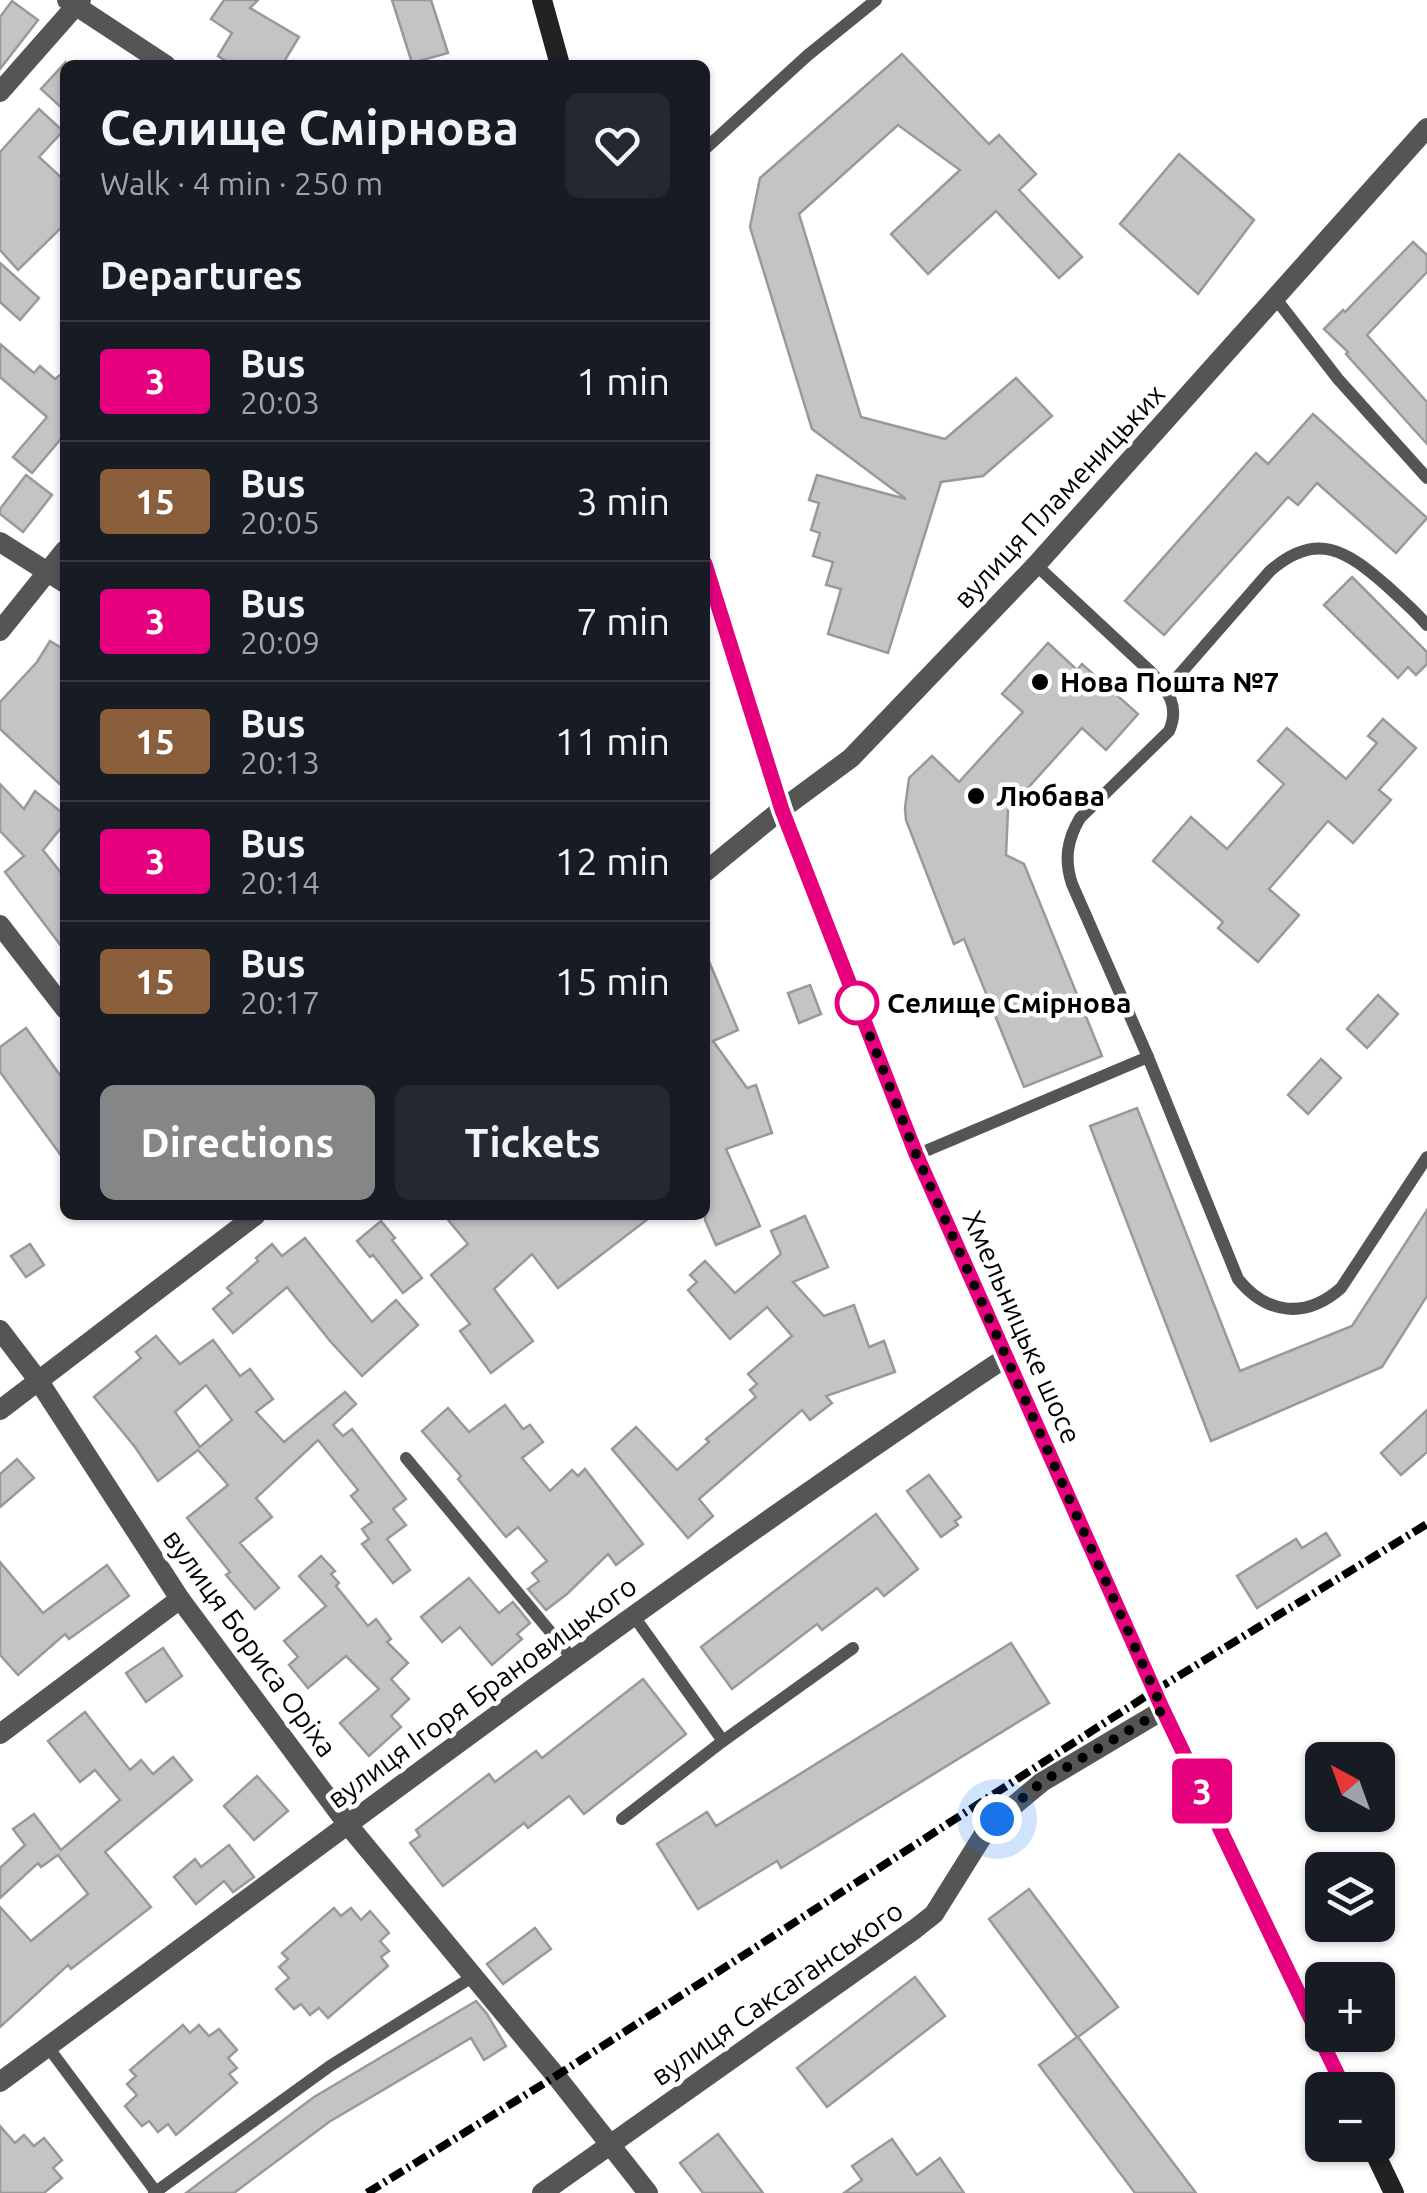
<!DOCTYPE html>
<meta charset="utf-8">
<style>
body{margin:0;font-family:Ubuntu,sans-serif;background:#242831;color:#f1f3f6;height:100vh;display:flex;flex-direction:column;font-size:38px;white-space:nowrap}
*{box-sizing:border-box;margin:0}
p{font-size:32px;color:#9ea1a6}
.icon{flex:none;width:55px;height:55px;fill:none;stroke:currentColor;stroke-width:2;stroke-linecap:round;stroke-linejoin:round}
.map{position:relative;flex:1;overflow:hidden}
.details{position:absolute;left:60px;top:60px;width:650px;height:1160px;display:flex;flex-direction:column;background:#171b24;border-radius:15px;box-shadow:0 2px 8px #0004}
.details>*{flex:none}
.badge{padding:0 20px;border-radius:8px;font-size:35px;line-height:65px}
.needle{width:65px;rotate:319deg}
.fabs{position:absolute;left:1305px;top:1742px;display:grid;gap:20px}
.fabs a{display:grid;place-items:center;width:90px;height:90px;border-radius:15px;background:#171b24;box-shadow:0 2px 8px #0004;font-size:50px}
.you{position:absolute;width:50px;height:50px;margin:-25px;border:8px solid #fff;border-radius:50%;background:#1a73e8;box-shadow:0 0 0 15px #1a73e833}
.map>.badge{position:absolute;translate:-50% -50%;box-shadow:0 0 0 5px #fff}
h2{padding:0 40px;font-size:38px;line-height:90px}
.round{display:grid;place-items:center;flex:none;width:105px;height:105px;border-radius:15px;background:#242831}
.summary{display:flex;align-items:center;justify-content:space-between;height:170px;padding:0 40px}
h1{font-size:48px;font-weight:600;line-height:75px}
.button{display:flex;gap:20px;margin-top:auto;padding:20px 40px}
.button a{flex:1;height:115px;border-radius:15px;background:#858687;color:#fff;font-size:40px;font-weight:600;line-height:115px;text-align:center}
.button a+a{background:#242831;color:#f1f3f6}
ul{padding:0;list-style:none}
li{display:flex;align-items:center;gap:30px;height:120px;padding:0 40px;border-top:2px solid #363941}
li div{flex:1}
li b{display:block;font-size:38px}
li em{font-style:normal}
li .badge{min-width:110px;font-weight:700;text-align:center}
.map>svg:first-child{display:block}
.building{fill:#c4c4c4;stroke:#999;stroke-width:2.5;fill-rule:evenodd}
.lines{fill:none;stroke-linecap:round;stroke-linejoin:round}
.lane{stroke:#555;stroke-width:12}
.street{stroke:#555;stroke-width:20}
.secondary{stroke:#222;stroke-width:20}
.rail{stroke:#000;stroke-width:8;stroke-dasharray:15 5 2.5 5;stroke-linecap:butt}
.line-casing{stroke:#fff;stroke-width:22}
.line{stroke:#e6007e;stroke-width:15}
.walk{stroke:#000;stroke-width:10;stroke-dasharray:0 18}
.poi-dot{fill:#000;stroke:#fff;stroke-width:4}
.stop-dot{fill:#fff;stroke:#e6007e;stroke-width:5}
.labels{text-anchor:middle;stroke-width:9;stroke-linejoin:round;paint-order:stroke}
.street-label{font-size:28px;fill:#000;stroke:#fff}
.poi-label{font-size:28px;font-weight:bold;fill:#000;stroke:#fff;text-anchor:start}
.stop-label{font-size:28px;font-weight:bold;fill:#000;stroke:#fff;text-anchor:start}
</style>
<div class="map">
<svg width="1427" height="2193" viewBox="0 0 1427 2193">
<rect width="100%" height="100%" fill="#fff"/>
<g class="building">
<path d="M224,0H258L250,8L299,37L282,65H232L218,56L232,33L211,19Z"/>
<path d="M392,0H431L448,53L412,63Z"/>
<path d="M12,1L38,20L0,69V17Z"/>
<path d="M902,54L989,144L999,135L1036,174L1019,190L1082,257L1059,278L996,211L928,274L891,234L960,170L898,125L799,214L861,417L945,439L1016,378L1052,416L983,476L941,482L888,653L828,634L841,589L826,585L833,562L813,556L820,533L811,530L819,503L809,500L817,475L906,499L812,429L750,227L760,178Z"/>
<path d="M65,63V111L41,89Z"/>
<path d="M39,109L63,131L39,157L65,181V224L18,270L0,250V152Z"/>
<path d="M1179,154L1254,220L1198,294L1120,224Z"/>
<path d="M1413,242L1427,255V272L1367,335L1427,402V444L1346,354L1348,352L1324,329L1343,310L1345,312Z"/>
<path d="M0,263L39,298L20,320L0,302Z"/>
<path d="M0,344L34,373L40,366L55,379L65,371V434L32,473L13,457L47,417L0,377Z"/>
<path d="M1313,414L1427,518L1396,553L1317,483L1298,505L1288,497L1164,635L1125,601L1256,453L1268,464Z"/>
<path d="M26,475L52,495L23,532L0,514V509Z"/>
<path d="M1352,577L1427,652V664L1416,675L1408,667L1398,678L1324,605Z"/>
<path d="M50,641L65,650V789L0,729V702L37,662Z"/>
<path d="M1048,643L1077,670L1082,664L1138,714L1106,750L1082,728L1008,810L1006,855L1024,864L1102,1056L1024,1087L964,939L954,944L906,820L905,808L909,778L932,756L959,782L1023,712L1002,694Z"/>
<path d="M1383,719L1416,748L1379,790L1391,800L1353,843L1328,821L1269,889L1299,915L1258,962L1218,928L1223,922L1153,861L1191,817L1227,849L1284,784L1258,761L1287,728L1346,779L1377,743L1368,736Z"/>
<path d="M0,784L24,809L35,791L65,815V823L43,850L65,878V951L5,872L24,856L0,831Z"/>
<path d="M705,952L738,1030L713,1041L747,1088L756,1085L772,1133L726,1149L760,1226L716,1245L705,1220Z"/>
<path d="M810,985L821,1014L799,1023L788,993Z"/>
<path d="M1378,995L1398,1014L1367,1048L1347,1029Z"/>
<path d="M26,1028L65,1082V1161L0,1072V1047Z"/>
<path d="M1321,1059L1341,1078L1308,1114L1288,1095Z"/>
<path d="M1137,1108L1240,1371L1352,1326L1427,1210V1296L1382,1367L1211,1441L1090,1126Z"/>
<path d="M444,1215H653L558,1288L532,1254L494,1289L533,1341L491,1373L460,1331L470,1324L431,1275L468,1244Z"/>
<path d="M805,1216L828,1267L793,1282L824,1316L854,1305L869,1347L884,1341L895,1372L826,1396L832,1403L810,1420L802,1410L699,1499L713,1516L688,1538L612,1449L636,1427L677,1470L709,1442L706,1439L756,1397L750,1390L757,1384L748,1374L792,1336L767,1307L730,1339L688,1290L697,1282L690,1275L705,1261L735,1293L781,1254L771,1231Z"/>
<path d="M381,1221L395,1238L392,1240L422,1278L403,1293L373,1255L370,1257L357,1241Z"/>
<path d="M305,1238L372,1322L396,1300L418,1325L362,1376L330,1341L287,1287L233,1333L213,1309L232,1293L227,1288L258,1261L256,1258L272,1244L282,1256Z"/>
<path d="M30,1244L44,1265L26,1277L11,1256Z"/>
<path d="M156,1336L180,1364L213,1340L240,1376L250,1369L273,1399L256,1412L284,1442L345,1392L356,1404L333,1425L343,1436L352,1429L406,1499L393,1509L406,1525L387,1539L410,1570L393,1583L362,1544L369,1539L362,1529L372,1522L351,1496L358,1490L318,1440L256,1498L272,1517L240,1543L279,1588L255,1609L226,1575L230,1572L187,1518L228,1485L198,1450L158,1481L135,1447L94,1397L141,1358L136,1352ZM206,1385L232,1420L200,1447L175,1412Z"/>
<path d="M505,1405L523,1429L530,1425L543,1442L522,1458L550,1491L572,1470L578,1476L585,1469L643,1544L616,1565L608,1554L567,1594L546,1610L528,1589L539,1581L532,1573L547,1561L518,1527L506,1537L458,1479L461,1476L422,1431L448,1408L469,1432Z"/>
<path d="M1427,1410V1452L1401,1475L1381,1453Z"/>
<path d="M17,1459L34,1478L0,1507V1474Z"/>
<path d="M929,1475L961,1517L955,1521L958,1525L941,1537L907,1491Z"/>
<path d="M876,1514L918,1569L884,1596L877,1588L822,1630L817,1624L732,1689L701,1647Z"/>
<path d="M1326,1533L1340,1555L1257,1608L1237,1576L1296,1539L1302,1548Z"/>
<path d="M321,1556L335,1571L331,1574L339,1583L336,1586L368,1626L376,1619L391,1639L387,1642L408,1663L391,1679L409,1699L391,1716L401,1727L369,1756L340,1723L379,1689L346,1656L308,1688L289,1665L298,1657L284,1641L326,1606L299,1576Z"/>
<path d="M0,1562L43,1613L107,1565L129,1596L69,1639L65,1634L18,1675L0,1655Z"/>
<path d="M469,1578L499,1613L513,1602L530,1623L517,1634L522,1639L492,1665L460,1627L442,1642L421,1617Z"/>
<path d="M1011,1643L1049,1703L781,1868L777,1861L698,1909L657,1844L707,1812L716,1826Z"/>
<path d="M163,1648L182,1676L146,1702L126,1673Z"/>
<path d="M643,1679L686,1734L584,1814L569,1796L528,1828L524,1823L443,1886L410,1843L420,1836L416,1830L489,1774L495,1782L536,1751L542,1758Z"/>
<path d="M85,1712L130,1770L141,1760L153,1774L173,1757L192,1780L105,1852L151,1907L71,1969L68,1965L0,2027V1907L31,1941L88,1894L58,1855L41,1867L38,1863L0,1898V1868L25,1845L13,1829L34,1814L61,1850L120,1800L95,1770L80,1782L48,1741Z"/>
<path d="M257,1776L288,1811L254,1840L224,1806Z"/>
<path d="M229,1845L254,1877L233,1892L224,1881L196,1904L174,1877L195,1859L201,1867Z"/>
<path d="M1029,1889L1118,2007L1078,2037L1196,2193H1135L1039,2065L1077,2037L989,1919Z"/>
<path d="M334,1908L341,1916L351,1908L361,1920L370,1911L389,1933L380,1941L389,1951L381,1957L388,1966L328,2018L319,2008L310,2015L301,2004L294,2009L276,1989L289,1978L279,1967L288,1959L282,1953Z"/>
<path d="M535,1928L551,1949L503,1984L487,1964Z"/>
<path d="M915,1977L945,2016L827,2107L797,2068Z"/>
<path d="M476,2001L487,2014L506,2046L484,2060L471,2038L329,2122L234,2193H186L314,2097Z"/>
<path d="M183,2025L190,2033L199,2025L209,2036L219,2029L237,2050L228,2058L237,2068L229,2074L237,2083L176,2135L168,2124L158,2132L149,2121L142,2126L125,2106L137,2095L127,2084L136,2076L130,2070Z"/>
<path d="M0,2126L15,2143L24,2135L34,2146L44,2138L62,2160L53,2168L62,2178L44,2193H0Z"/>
<path d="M718,2134L763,2193H703L680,2163Z"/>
<path d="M892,2139L917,2175L940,2158L964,2193H844L862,2180L852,2166Z"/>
</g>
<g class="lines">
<g class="lane">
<path d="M705,149L808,55L876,0"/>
<path d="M1276,299L1338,379L1427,478"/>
<path d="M1036,565L1152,673C1168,691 1180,706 1169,731L1080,818C1067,840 1064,860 1072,884L1148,1057"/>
<path d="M1166,690L1270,571C1317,530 1347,551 1387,586C1401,599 1415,611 1427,625"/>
<path d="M916,1155L1148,1057L1238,1279C1267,1315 1306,1319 1341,1288L1427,1157"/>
<path d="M406,1458L573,1659"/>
<path d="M633,1615L723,1741"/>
<path d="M622,1819L723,1741L853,1648"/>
<path d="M48,2047L156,2192"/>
<path d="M154,2193L330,2066L474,1976"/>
</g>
<g class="street">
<path d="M67,0L166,65"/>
<path d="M0,92L81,0"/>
<path d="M0,542L65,583"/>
<path d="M0,631L65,550"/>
<path d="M705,872L782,809L851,758L1036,565L1427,128"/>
<path d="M0,925L65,1009"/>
<path d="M0,1330L38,1380L180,1599L348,1825L556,2076L648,2193"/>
<path d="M0,1410L256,1215"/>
<path d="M0,1734L180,1599"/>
<path d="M0,2082C332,1837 661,1587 1005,1358"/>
<path d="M542,2193L915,1929L934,1914L989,1826L1042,1782L1163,1710"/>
</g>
<g class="secondary">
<path d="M542,0L560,65"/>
<path d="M705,564L782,809L916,1155L1163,1710L1345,2090"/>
<path d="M1371,2145L1394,2193"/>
</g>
<path class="rail" d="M367,2193L556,2076L1154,1691L1427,1524"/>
</g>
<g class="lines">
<g class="line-casing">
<path id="line" d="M705,564L782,810L916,1154L1163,1710L1345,2090"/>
</g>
<use href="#line" class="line"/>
<path class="walk" d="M857,1003L916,1154L1163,1710L1042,1782L997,1819"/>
</g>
<g class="poi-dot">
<circle cx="1040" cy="682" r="10"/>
<circle cx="976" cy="796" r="10"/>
</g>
<circle class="stop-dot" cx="857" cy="1003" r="20"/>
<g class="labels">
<g class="street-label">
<text transform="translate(1059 496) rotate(-47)" y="10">вулиця Пламеницьких</text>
<text transform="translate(1022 1327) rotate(66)" y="10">Хмельницьке шосе</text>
<text transform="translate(250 1643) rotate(54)" y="10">вулиця Бориса Оріха</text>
<text transform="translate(482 1692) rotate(-36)" y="10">вулиця Ігоря Брановицького</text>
<text transform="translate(777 1993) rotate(-35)" y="10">вулиця Саксаганського</text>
</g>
<g class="poi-label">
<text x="1060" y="692">Нова Пошта №7</text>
<text x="996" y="806">Любава</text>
</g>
<g class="stop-label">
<text x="887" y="1013">Селище Смірнова</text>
</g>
</g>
</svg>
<div class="fabs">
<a><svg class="needle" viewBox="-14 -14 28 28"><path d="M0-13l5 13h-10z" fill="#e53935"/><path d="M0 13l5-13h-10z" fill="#9ea1a6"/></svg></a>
<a><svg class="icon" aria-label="layers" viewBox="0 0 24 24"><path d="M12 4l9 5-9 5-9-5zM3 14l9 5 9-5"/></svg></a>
<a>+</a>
<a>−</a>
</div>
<div class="you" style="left:997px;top:1819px"></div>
<b class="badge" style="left:1202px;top:1791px;background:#e6007e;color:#fff">3</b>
<section class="details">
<div class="summary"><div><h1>Селище Смірнова</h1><p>Walk · 4 min · 250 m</p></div><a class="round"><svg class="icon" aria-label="heart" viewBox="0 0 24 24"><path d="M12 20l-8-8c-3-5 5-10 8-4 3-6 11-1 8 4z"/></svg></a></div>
<h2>Departures</h2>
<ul>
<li><span class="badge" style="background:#e6007e;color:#fff">3</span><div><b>Bus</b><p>20:03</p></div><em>1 min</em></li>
<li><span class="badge" style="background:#8b5e3c;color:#fff">15</span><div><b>Bus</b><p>20:05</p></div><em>3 min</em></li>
<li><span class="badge" style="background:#e6007e;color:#fff">3</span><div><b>Bus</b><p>20:09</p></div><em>7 min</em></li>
<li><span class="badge" style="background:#8b5e3c;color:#fff">15</span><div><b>Bus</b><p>20:13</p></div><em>11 min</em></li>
<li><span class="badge" style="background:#e6007e;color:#fff">3</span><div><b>Bus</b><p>20:14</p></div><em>12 min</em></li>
<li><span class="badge" style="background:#8b5e3c;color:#fff">15</span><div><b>Bus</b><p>20:17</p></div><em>15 min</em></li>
</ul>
<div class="button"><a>Directions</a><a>Tickets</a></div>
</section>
</div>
